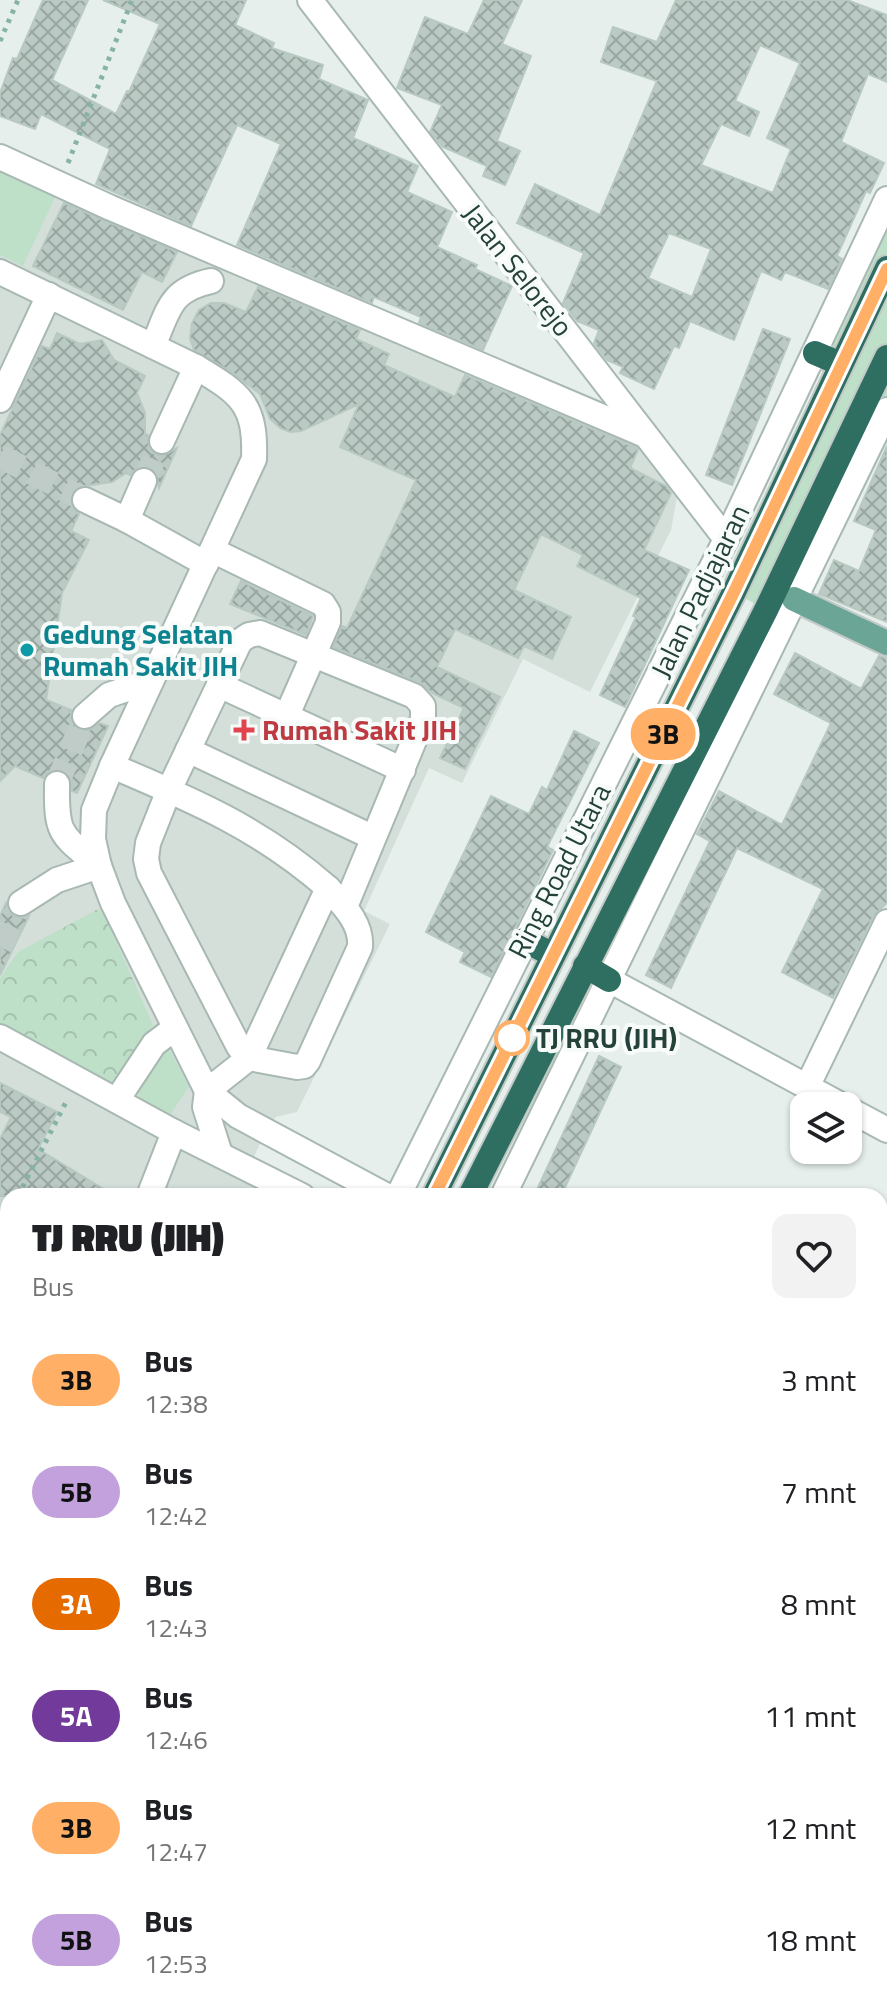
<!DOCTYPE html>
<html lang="id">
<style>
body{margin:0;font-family:"Titillium Web",sans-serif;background:#f2f2f2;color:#202124;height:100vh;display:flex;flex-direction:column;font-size:30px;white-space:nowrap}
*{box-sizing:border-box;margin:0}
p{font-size:26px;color:#757577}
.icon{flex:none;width:44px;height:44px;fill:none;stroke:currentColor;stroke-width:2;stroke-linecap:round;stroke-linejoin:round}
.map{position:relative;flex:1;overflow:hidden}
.sheet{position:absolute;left:0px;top:1188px;width:888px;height:826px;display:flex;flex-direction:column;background:#fff;border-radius:24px 24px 0 0;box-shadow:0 2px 6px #0004}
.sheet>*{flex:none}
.badge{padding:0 16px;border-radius:26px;font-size:28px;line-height:52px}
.tools{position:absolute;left:790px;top:1092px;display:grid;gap:16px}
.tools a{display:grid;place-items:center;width:72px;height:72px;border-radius:16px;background:#fff;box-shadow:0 2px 6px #0004;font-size:40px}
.map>.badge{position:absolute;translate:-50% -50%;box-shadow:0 0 0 4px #fff}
.round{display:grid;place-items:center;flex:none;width:84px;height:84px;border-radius:16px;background:#f2f2f2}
.overview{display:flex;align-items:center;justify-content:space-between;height:136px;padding:0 32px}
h1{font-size:38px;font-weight:800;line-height:60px}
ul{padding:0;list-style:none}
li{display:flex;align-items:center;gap:24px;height:112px;padding:0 32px}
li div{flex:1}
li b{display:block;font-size:30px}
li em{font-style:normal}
li .badge{min-width:88px;font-weight:700;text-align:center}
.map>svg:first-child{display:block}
.built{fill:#d4dfda}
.grass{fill:#bfe0c8}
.forest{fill:url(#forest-crowns)}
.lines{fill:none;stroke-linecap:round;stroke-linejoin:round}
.river{stroke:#8ec9d4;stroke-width:52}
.building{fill:url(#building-cross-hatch);stroke:#b8c9c2;stroke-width:2;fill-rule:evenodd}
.minor-tunnel{stroke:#bfccc8;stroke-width:24;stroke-dasharray:24 12;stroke-linecap:butt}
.minor-casing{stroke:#a8b8b2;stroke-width:28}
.major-casing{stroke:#c2cac8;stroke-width:28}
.highway-casing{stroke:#c2cac8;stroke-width:28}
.path{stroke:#86b3a5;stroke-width:5;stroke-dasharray:4 6;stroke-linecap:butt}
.minor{stroke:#fff;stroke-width:24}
.major{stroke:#6aa596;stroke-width:24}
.highway{stroke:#2f6f62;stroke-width:24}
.line-casing{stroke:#fff;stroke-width:18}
.line{stroke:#ffaf66;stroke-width:12}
.culture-dot{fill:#0f9aa8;stroke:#f7fbf9;stroke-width:3}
.health-dot{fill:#e0444e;stroke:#f7fbf9;stroke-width:3}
.stop-dot{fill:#fff;stroke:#ffaf66;stroke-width:4}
.labels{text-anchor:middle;stroke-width:8;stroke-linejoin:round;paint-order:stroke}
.street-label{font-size:28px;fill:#24423a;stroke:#f7fbf9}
.culture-label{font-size:28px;font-weight:bold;fill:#0d838f;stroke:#f7fbf9;text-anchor:start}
.health-label{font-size:28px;font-weight:bold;fill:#be3a42;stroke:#f7fbf9;text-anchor:start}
.stop-label{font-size:28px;font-weight:bold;fill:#24423a;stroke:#f7fbf9;text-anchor:start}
</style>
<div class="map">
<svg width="887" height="2013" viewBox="0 0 887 2013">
<defs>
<pattern id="forest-crowns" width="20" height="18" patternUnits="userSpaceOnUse" patternTransform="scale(2)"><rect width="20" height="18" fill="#bfe0c8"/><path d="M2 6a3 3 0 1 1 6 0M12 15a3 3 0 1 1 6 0" fill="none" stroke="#a4c1ad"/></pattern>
<pattern id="building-cross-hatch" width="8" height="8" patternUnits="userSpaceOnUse" patternTransform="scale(2)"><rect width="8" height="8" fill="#bbcac4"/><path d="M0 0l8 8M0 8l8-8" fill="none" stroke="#98a6a0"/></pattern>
</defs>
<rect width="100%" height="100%" fill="#e6efeb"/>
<path class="built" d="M0,160L635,436L677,497L671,530L590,692L523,659L462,783L429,768L364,911L390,924L297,1112L276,1117L265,1132L249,1168L251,1184L259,1196H8V1349L0,1347Z"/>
<g class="grass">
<path d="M0,169L56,195L23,266L0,255Z"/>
<path d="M887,203V267L841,364L815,353Z"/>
<path d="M887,274V405L766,610L734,592Z"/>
<path d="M165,1049H169L189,1087L170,1115L140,1100C132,1080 153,1064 165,1049Z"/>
</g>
<path class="forest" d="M98,909L103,912L153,1025L111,1084L0,1030V978L18,952Z"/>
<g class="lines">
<g class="river">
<path d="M0,1326L8,1330"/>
<path d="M880,1793L887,1799"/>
</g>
</g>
<g class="building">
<path d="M43,0H88L52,80L116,114L127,91L129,92L160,24L103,0H246L235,25L274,43L272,48L323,65L319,79L368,100L353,138L418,166L407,192L452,212L437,247L477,265L475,269L512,286L483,350L419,323L421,317L374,297L372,303L237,245L281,144L237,125L191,226L96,184L110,149L41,114L35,129L0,116V93L13,58L17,59Z"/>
<path d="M484,0H522L502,44L531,56L497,141L520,151L505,185L483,176L487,166L443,147L430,132L442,105L397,88L425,17L468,34Z"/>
<path d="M676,0H847L887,15V82L868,74L841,142L884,163L870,193L866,191L837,256L842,259L828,289L785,272L781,280L761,271L734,340L690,321L679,348L674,346L654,389L620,373L623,367L607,360L594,343L599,330L577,321L563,303L584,253L517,223L535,184L600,215L657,81L601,62L613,27L657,42ZM760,45L800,63L767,138L791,149L773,193L701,165L721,124L749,136L759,112L735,101ZM669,233L711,249L692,297L648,278Z"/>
<path d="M64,203L177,252L162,282L142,272L123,310L33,266Z"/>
<path d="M258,287L360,330L356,339L389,354L384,365L455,397L465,375L637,448L638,450L630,468L666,486L671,493L644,550L689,570L625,707L600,695L636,617L633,616L641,598L577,566L583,555L541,534L514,590L571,617L552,659L524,646L518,658L455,629L437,667L500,697L465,769L440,758L464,708L432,693L420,682L333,647L342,626L347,628L416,480L340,447L359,404L301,431L290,432L280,428L270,419L260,394L233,373L194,350L190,338L192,323L199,310L211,303H224L246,312Z"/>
<path d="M763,329L790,339L732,485L706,475Z"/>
<path d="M57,333L80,344L102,340L114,360L145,376L137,393L145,413V434L148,435L149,449L155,454L163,456L177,448L159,488L156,472L143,466L136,469L130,475L126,473L112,482L77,487L71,494L72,508L79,514L71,531L89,540L62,593L46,700L71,710V720L79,730H89L100,723L108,726L77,793L72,791L70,776L58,769L49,771L43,778L15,766L0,781V435L42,346L50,349Z"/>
<path d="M887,446V622L819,594L834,560L859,571L876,530L854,521Z"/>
<path d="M241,581L313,616L306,635L230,604Z"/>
<path d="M795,653L861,689L879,656L887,658V903L874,915L833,998L782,972L823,889L737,848L671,988L646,975L710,841L697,834L719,791L782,825L831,723L774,694Z"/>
<path d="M574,731L599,743L547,847L553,850L491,977L460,962L465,952L426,932L491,796L529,814L542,787L547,790Z"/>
<path d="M6,903L13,916L21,918L29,916L0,975V916Z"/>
<path d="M599,1056L621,1067L561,1196H534Z"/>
<path d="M0,1083L57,1112L38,1149L115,1196H0V1139L11,1117L0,1112Z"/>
</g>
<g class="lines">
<g class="minor-tunnel">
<path d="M0,456L85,500"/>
<path d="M144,481L162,441"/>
<path d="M57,784L85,716"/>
<path d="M0,947L21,903"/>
</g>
<g class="minor-casing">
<g id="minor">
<path d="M310,0L726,539"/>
<path d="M0,157L111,208L645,435"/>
<path d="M0,272L196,367C241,394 256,404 254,459L112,766L94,810L93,839L99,866L113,903L207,1091L238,1116L387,1196"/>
<path d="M153,346C169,310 169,290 211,281"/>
<path d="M0,400L49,295"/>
<path d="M162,441L196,367"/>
<path d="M85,500L127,520L206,564"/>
<path d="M127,520L144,481"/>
<path d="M212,550L323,604L328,612V622L287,715"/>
<path d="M219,685L403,770"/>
<path d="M85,716L109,695L151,681"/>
<path d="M188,750L372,837"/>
<path d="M112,766C193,800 261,829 328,888L249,1058L207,1091L205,1107L220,1154"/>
<path d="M57,784C56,836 61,834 99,866"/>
<path d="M328,888C343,905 362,923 360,947L308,1061L304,1066L297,1067L249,1058L239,1047L149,873L146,859L148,843L169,790L240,641L249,635L260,633L414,696L423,706V719L345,907"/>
<path d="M21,903L57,880L99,866"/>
<path d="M609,980L843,1106"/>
<path d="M0,1037L174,1132L302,1196"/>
<path d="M807,1087L887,922"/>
<path d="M117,1100L154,1044L175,1028"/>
<path d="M848,1109L887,1130"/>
<path d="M149,1196L174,1132"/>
<path d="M398,1196L726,539L887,199"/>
<path d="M503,1196L887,410"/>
<path d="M880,1564L887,1566"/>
<path d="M0,1598L8,1576"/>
<path d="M0,1981L8,1985"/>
<path d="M15,2013L17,2006"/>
<path d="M118,2013L122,2006"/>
</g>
</g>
<g class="major-casing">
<path id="major" d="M794,599L887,643"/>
</g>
<g class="highway-casing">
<g id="highway">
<path d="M815,353L841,364"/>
<path d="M524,940L553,955"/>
<path d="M585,966L609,980"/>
<path d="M434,1196L734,592L887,268"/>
<path d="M470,1196L766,610L887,357"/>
<path d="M43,2013L46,2006"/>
<path d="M84,2013L87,2006"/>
</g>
</g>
<g class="path">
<path d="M0,41L18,0"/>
<path d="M68,163L132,0"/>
<path d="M18,1196L66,1102"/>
<path d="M0,1231L8,1216"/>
<path d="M0,1243L8,1248"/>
<path d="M296,2013L298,2006"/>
<path d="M519,2013L521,2006"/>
<path d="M597,2013L600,2006"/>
</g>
<use href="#minor" class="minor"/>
<use href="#major" class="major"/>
<use href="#highway" class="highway"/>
</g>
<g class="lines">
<g class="line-casing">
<path id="line" d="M434,1196L734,592L887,269"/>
</g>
<use href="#line" class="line"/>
</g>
<circle class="culture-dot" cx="27" cy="650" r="8"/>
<path class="health-dot" d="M240 718h8v8h8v8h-8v8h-8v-8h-8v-8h8z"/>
<circle class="stop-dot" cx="512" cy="1038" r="16"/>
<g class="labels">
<g class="street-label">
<text transform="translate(518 270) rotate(52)" y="10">Jalan Selorejo</text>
<text transform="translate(700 591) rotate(-64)" y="10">Jalan Padjajaran</text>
<text transform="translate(559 871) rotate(-63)" y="10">Ring Road Utara</text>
</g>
<g class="culture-label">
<text x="43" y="644">Gedung Selatan<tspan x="43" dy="32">Rumah Sakit JIH</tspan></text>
</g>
<g class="health-label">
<text x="262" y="740">Rumah Sakit JIH</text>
</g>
<g class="stop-label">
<text x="536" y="1048">TJ RRU (JIH)</text>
</g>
</g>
</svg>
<div class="tools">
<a><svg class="icon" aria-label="layers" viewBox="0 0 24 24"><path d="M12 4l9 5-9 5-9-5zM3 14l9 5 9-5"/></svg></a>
</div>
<b class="badge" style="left:663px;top:734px;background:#ffaf66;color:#111">3B</b>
<section class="sheet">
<div class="overview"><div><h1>TJ RRU (JIH)</h1><p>Bus</p></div><a class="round"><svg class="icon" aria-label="heart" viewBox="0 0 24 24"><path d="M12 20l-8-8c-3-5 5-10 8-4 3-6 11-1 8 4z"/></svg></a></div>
<ul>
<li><span class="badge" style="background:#ffaf66;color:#111">3B</span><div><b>Bus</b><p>12:38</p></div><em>3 mnt</em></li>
<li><span class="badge" style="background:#c3a1dd;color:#111">5B</span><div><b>Bus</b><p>12:42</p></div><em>7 mnt</em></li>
<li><span class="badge" style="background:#e56a00;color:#fff">3A</span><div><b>Bus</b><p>12:43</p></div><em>8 mnt</em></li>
<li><span class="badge" style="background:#723a9b;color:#fff">5A</span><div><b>Bus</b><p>12:46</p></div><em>11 mnt</em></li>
<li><span class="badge" style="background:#ffaf66;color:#111">3B</span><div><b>Bus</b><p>12:47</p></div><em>12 mnt</em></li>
<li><span class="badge" style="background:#c3a1dd;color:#111">5B</span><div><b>Bus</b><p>12:53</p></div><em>18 mnt</em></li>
</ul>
</section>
</div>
